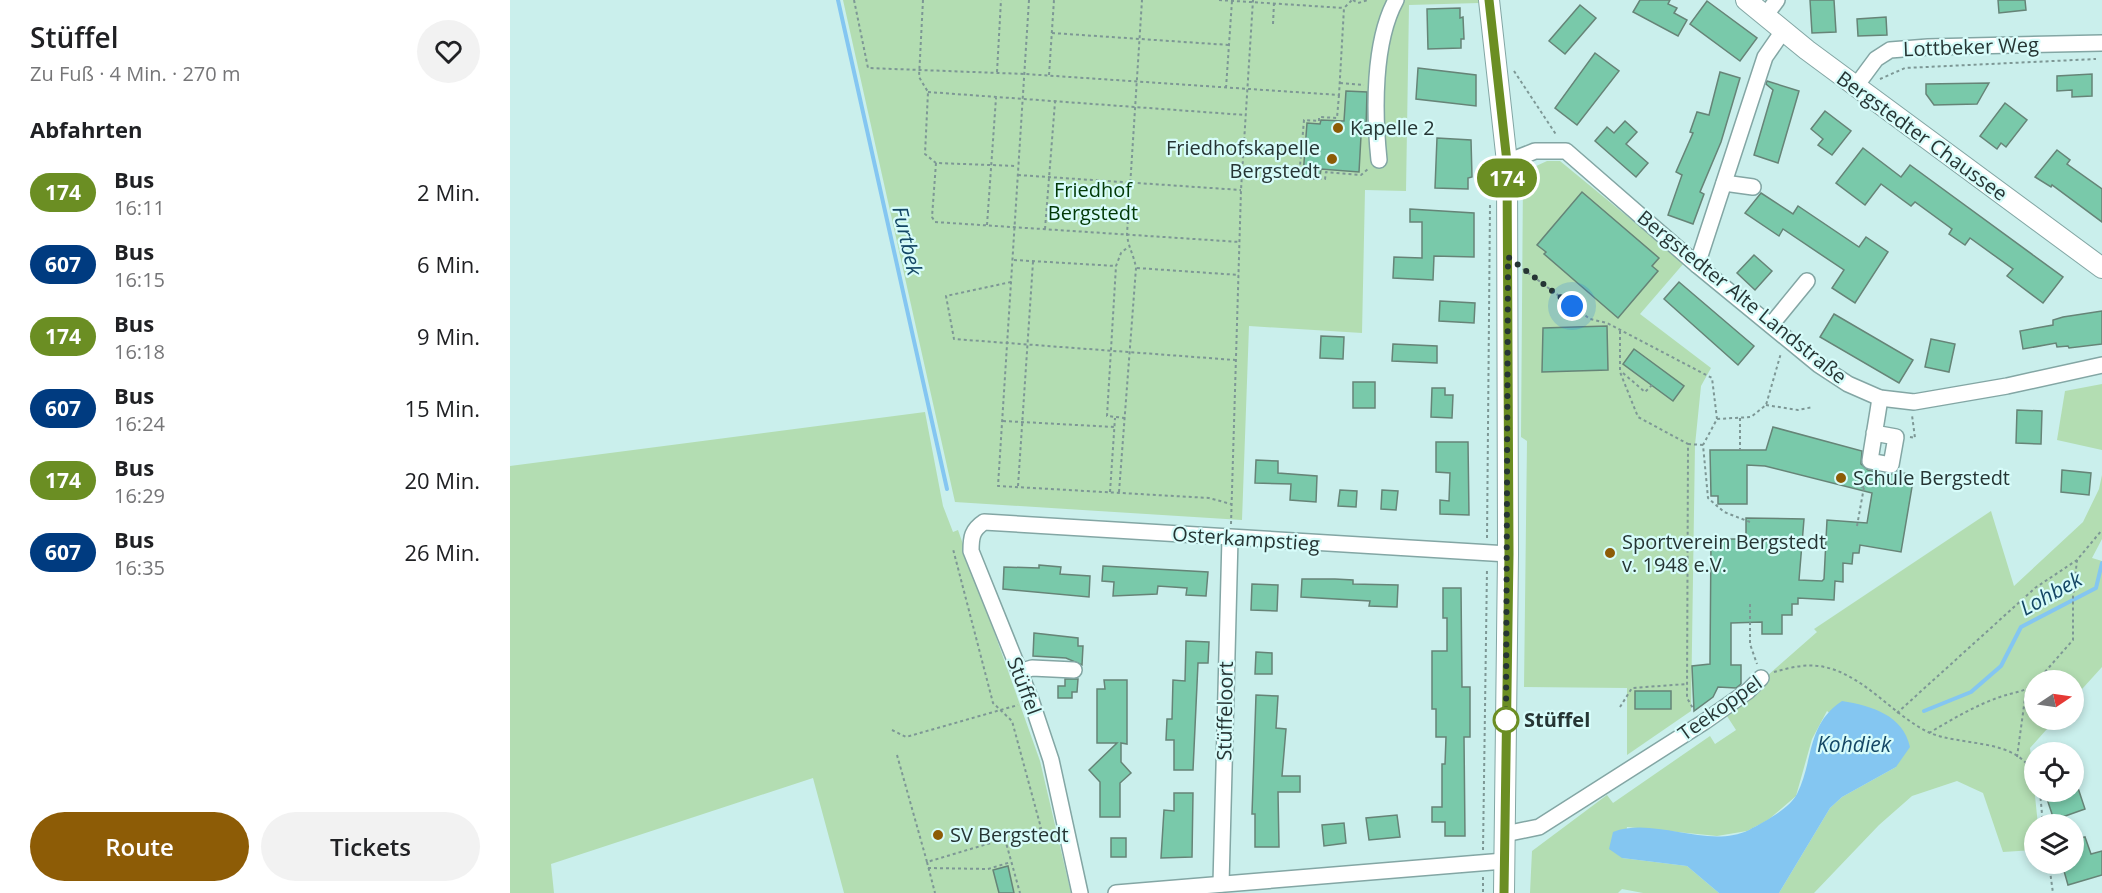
<!DOCTYPE html>
<html lang="de">
<meta charset="utf-8">
<style>
body{margin:0;font-family:"Open Sans",sans-serif;background:#f2f2f2;color:#202124;height:100vh;display:flex;flex-direction:column;font-size:22px;white-space:nowrap}
*{box-sizing:border-box;margin:0}
p{font-size:20px;color:#757577}
.icon{flex:none;width:33px;height:33px;fill:none;stroke:currentColor;stroke-width:2;stroke-linecap:round;stroke-linejoin:round}
.map{position:relative;flex:1;overflow:hidden}
.sheet{display:flex;flex-direction:column;background:#fff;width:510px}
.sheet>*{flex:none}
.badge{padding:0 12px;border-radius:20px;font-size:21px;line-height:39px}
.needle{width:39px;rotate:77deg}
.controls{position:absolute;left:1514px;top:670px;display:grid;gap:12px}
.controls a{display:grid;place-items:center;width:60px;height:60px;border-radius:50%;background:#fff;box-shadow:0 3px 9px #0003;font-size:30px}
.you{position:absolute;width:30px;height:30px;margin:-15px;border:4px solid #fff;border-radius:50%;background:#1a73e8;box-shadow:0 0 0 9px #1a73e833}
.map>.badge{position:absolute;translate:-50% -50%;box-shadow:0 0 0 3px #fff}
h2{padding:0 30px;font-size:22px;line-height:54px}
.round{display:grid;place-items:center;flex:none;width:63px;height:63px;border-radius:32px;background:#f2f2f2}
.headline{display:flex;align-items:center;justify-content:space-between;height:102px;padding:0 30px}
h1{font-size:28px;font-weight:600;line-height:45px}
.cta{display:flex;gap:12px;margin-top:auto;padding:12px 30px}
.cta a{flex:1;height:69px;border-radius:36px;background:#8d5c06;color:#fff;font-size:24px;font-weight:600;line-height:69px;text-align:center}
.cta a+a{background:#f2f2f2;color:#202124}
ul{padding:0;list-style:none}
li{display:flex;align-items:center;gap:18px;height:72px;padding:0 30px}
li div{flex:1}
li b{display:block;font-size:22px}
li em{font-style:normal}
li .badge{min-width:66px;font-weight:700;text-align:center}
main{display:flex;flex:1;min-height:0}
.map>svg:first-child{display:block}
.green{fill:#b3ddb2}
.water{fill:#84c6f1}
.lines{fill:none;stroke-linecap:round;stroke-linejoin:round}
.stream{stroke:#84c6f1;stroke-width:4}
.building{fill:#79c9aa;stroke:#668477;stroke-width:1.5}
.minor-casing{stroke:#83a6a4;stroke-width:18}
.major-casing{stroke:#83a6a4;stroke-width:22}
.path{stroke:#7d9795;stroke-width:2;stroke-dasharray:3 3;stroke-linecap:butt}
.minor{stroke:#fff;stroke-width:15}
.major{stroke:#fff;stroke-width:20}
.line-casing{stroke:#fff;stroke-width:14}
.line{stroke:#6b8e23;stroke-width:9}
.walk{stroke:#263534;stroke-width:6;stroke-dasharray:0 10.8}
.poi-dot{fill:#8d5c06;stroke:#d7fcfa;stroke-width:2}
.stop-dot{fill:#fff;stroke:#6b8e23;stroke-width:3}
.labels{text-anchor:middle;stroke-width:4.5;stroke-linejoin:round;paint-order:stroke}
.street-label{font-size:20px;fill:#263534;stroke:#d7fcfa}
.poi-label{font-size:20px;fill:#263534;stroke:#d7fcfa;text-anchor:start}
.park-label{font-size:20px;fill:#013906;stroke:#d7fcfa}
.stop-label{font-size:20px;font-weight:bold;fill:#263534;stroke:#d7fcfa;text-anchor:start}
.water-label{font-size:21px;font-style:italic;fill:#144765;stroke:#d7fcfa}
</style>
<main>
<section class="sheet">
<div class="headline"><div><h1>Stüffel</h1><p>Zu Fuß · 4 Min. · 270 m</p></div><a class="round"><svg class="icon" aria-label="heart" viewBox="0 0 24 24"><path d="M12 20l-8-8c-3-5 5-10 8-4 3-6 11-1 8 4z"/></svg></a></div>
<h2>Abfahrten</h2>
<ul>
<li><span class="badge" style="background:#6b8e23;color:#fff">174</span><div><b>Bus</b><p>16:11</p></div><em>2 Min.</em></li>
<li><span class="badge" style="background:#003b80;color:#fff">607</span><div><b>Bus</b><p>16:15</p></div><em>6 Min.</em></li>
<li><span class="badge" style="background:#6b8e23;color:#fff">174</span><div><b>Bus</b><p>16:18</p></div><em>9 Min.</em></li>
<li><span class="badge" style="background:#003b80;color:#fff">607</span><div><b>Bus</b><p>16:24</p></div><em>15 Min.</em></li>
<li><span class="badge" style="background:#6b8e23;color:#fff">174</span><div><b>Bus</b><p>16:29</p></div><em>20 Min.</em></li>
<li><span class="badge" style="background:#003b80;color:#fff">607</span><div><b>Bus</b><p>16:35</p></div><em>26 Min.</em></li>
</ul>
<div class="cta"><a>Route</a><a>Tickets</a></div>
</section>
<div class="map">
<svg width="1592" height="893" viewBox="0 0 1592 893">
<rect width="100%" height="100%" fill="#caefec"/>
<g class="green">
<path d="M333,0H968L969,3L899,5L896,191L855,190L852,333L739,326L732,520L445,502Z"/>
<path d="M1037,161H1050L1174,263L1130,314L1201,368L1191,386L1185,445L1181,711L1117,755V688L1014,687L1017,441L1011,437L1013,178L1024,167Z"/>
<path d="M1592,384V450L1547,440L1555,391Z"/>
<path d="M415,412L433,506L443,532L448,530L530,761L561,893H334L303,778L41,864L44,893H0V466Z"/>
<path d="M1592,475V539L1582,558L1592,561V667L1563,699V681H1524V720H1545L1520,748L1528,825H1524V850L1493,852L1473,793L1447,781L1402,796L1369,825L1304,893H1269L1320,808L1332,797L1386,767L1317,711L1302,739L1286,796L1258,820L1237,831L1207,836L1117,827L1112,858L1177,866L1209,893H1133L1112,889L1108,893H1020L1022,851L1097,795L1103,803L1200,736L1205,744L1226,730L1215,713L1307,632L1304,629L1481,511L1504,586L1573,522L1589,489Z"/>
</g>
<path class="water" d="M1332,701C1362,706 1393,715 1400,747L1386,767L1332,797L1320,808L1269,893H1209L1177,866L1112,858L1099,849L1103,832C1145,816 1197,850 1239,830C1254,822 1279,809 1287,794C1304,760 1296,725 1332,701Z"/>
<g class="lines">
<g class="stream">
<path d="M328,0L437,489"/>
<path d="M1414,711L1461,692L1491,666L1511,627L1586,588L1592,563"/>
</g>
</g>
<g class="building">
<path d="M1130,0H1160L1158,4L1167,8L1164,13L1177,20L1168,36L1123,12Z"/>
<path d="M1300,0H1324L1326,32L1302,33Z"/>
<path d="M1488,0H1515L1516,10L1489,13Z"/>
<path d="M1197,1L1247,38L1230,61L1180,24Z"/>
<path d="M1070,5L1086,18L1055,54L1039,41Z"/>
<path d="M950,8V18L953,17L954,39H951V48L918,49L917,9Z"/>
<path d="M1376,17L1377,35L1348,36L1347,19Z"/>
<path d="M1085,53L1109,71L1067,125L1045,108Z"/>
<path d="M908,68L966,75V106L906,99Z"/>
<path d="M1210,72L1230,78L1211,142L1190,192L1194,194L1183,224L1158,215L1172,175L1166,172L1183,133L1180,132L1187,112L1199,115Z"/>
<path d="M1582,74V96L1562,97V90L1547,91V76Z"/>
<path d="M1257,81L1289,91L1268,163L1244,155L1263,90L1256,84Z"/>
<path d="M1479,83L1467,104L1424,105L1416,94V84Z"/>
<path d="M836,91L857,92L856,129L851,136L849,172L811,169L810,177L793,176L797,123L810,124L811,120L834,121Z"/>
<path d="M1495,103L1517,120L1496,147L1491,143L1487,149L1470,136Z"/>
<path d="M1315,111L1341,131L1322,155L1308,145L1313,139L1301,129Z"/>
<path d="M1115,121L1127,132L1116,144L1138,163L1126,177L1085,141L1097,127L1104,133Z"/>
<path d="M927,138L961,140L962,177L958,178V189L925,188Z"/>
<path d="M1353,148L1391,177L1400,165L1553,277L1533,303L1497,276L1503,269L1460,238L1455,245L1439,234L1442,229L1405,202L1401,206L1371,184L1355,205L1326,183Z"/>
<path d="M1547,150L1560,160L1557,164L1592,189V222L1542,185L1541,187L1525,177Z"/>
<path d="M1072,192L1149,258L1142,266L1148,271L1108,318L1034,254L1036,252L1027,245Z"/>
<path d="M1251,193L1283,214L1288,206L1349,247L1356,237L1378,252L1345,303L1322,288L1334,270L1273,229L1269,236L1235,213Z"/>
<path d="M900,209L964,213V257L924,256L923,280L883,278L884,257L912,258V222H900Z"/>
<path d="M1244,255L1262,271L1245,290L1227,273Z"/>
<path d="M1169,282L1244,346L1228,365L1154,299Z"/>
<path d="M930,301L965,303L964,323L929,321Z"/>
<path d="M1592,311V344L1559,348L1558,346L1547,347L1546,343L1513,349L1510,331L1543,325V320L1553,317Z"/>
<path d="M1324,314L1403,360L1389,383L1310,337Z"/>
<path d="M1097,326L1098,370L1032,372L1033,328Z"/>
<path d="M811,336L834,337L833,359L810,358Z"/>
<path d="M1421,339L1445,344L1439,372L1415,367Z"/>
<path d="M883,344L927,346V363L882,361Z"/>
<path d="M1124,349L1174,386L1163,401L1113,364Z"/>
<rect x="843" y="382" width="22" height="26"/>
<path d="M922,388H935V395H943L942,418L921,417Z"/>
<path d="M1507,410L1532,411L1531,444L1506,443Z"/>
<path d="M1263,427L1352,451L1351,464L1358,470L1379,475L1388,472L1404,475L1391,552L1350,545L1349,553H1343L1342,564L1333,563V582L1325,581L1324,600L1288,598V604H1282V615H1272V634H1252V622L1221,623V665H1231V684L1226,688L1208,687L1203,697L1184,711L1182,666L1200,664L1201,539H1236V518L1294,519L1289,580L1312,581L1314,579L1317,520L1357,523L1362,493L1255,466L1237,465V504H1208V496H1201L1200,450H1256Z"/>
<path d="M926,442H958L959,515L930,514V500L939,501L940,473L926,472Z"/>
<path d="M746,460L768,461V473L807,476L806,502L780,500L781,484L745,483Z"/>
<path d="M1552,470L1581,473L1579,495L1551,492Z"/>
<path d="M830,490L847,491L846,507L828,506Z"/>
<path d="M872,490L888,491L886,510L871,509Z"/>
<path d="M529,565L551,567L550,574L580,576L579,597L493,589L494,567L529,568Z"/>
<path d="M593,566L698,572L696,596L676,595L677,588L648,586L647,594L603,596L604,582L592,581Z"/>
<path d="M792,579H825L843,580V584L888,585L887,607L859,606L860,601L791,597Z"/>
<path d="M742,584L768,585L767,611L741,610Z"/>
<path d="M933,588H951L952,687H960V737H954L955,836H935V822H922V807H932V764H935L936,737H926V709H922V651H937V618H933Z"/>
<path d="M524,633L568,638V646H573L572,665L556,658L523,656Z"/>
<path d="M676,641L699,642L698,663H688L683,770H664V740H656L657,719H662L663,680L675,681Z"/>
<path d="M746,652L762,653V674H745Z"/>
<path d="M555,679H568L567,692H562V698H548V686H555Z"/>
<path d="M594,680H617V744L611,743V762L621,773L610,783V817H590V782L579,770L607,743H587V689H595Z"/>
<rect x="1125" y="691" width="36" height="18"/>
<path d="M746,695L768,696L766,728L776,729L772,776H790V792H768L769,847H745V814H742Z"/>
<path d="M1568,788L1575,809L1544,820L1537,799Z"/>
<path d="M664,793H683L682,857L651,858L654,810L664,811Z"/>
<path d="M887,815L890,837L859,840L856,818Z"/>
<path d="M834,823L836,843L814,846L812,825Z"/>
<path d="M1575,837L1581,854L1592,851V875L1558,885L1552,864H1563V840Z"/>
<rect x="601" y="838" width="15" height="19"/>
<path d="M498,866L504,893H489L483,870Z"/>
</g>
<g class="lines">
<g class="minor-casing">
<g id="minor">
<path d="M1255,16L1267,0"/>
<path d="M1346,86L1366,59L1380,50L1418,47L1592,43"/>
<path d="M869,160C864,112 863,42 886,0"/>
<path d="M997,162L1025,151H1056L1187,265L1309,365L1338,384L1370,398L1404,402L1497,386L1592,365"/>
<path d="M1214,183L1243,187"/>
<path d="M1187,265L1255,57L1273,31"/>
<path d="M1261,325L1297,281"/>
<path d="M1364,433L1386,437L1381,465L1360,461C1363,440 1367,419 1370,398"/>
<path d="M509,672L522,668L564,670"/>
<path d="M995,834L1029,827L1194,722L1238,691L1251,678"/>
<path d="M711,884L720,538"/>
<path d="M570,893L541,760L521,700L461,551C461,537 462,530 474,522L998,554"/>
<path d="M606,893L994,861"/>
</g>
</g>
<g class="major-casing">
<g id="major">
<path d="M979,0L997,162L998,554L994,893"/>
<path d="M1236,0L1297,50L1592,268"/>
</g>
</g>
<g class="path">
<path d="M344,0L358,68L515,74L829,95L834,8L842,0"/>
<path d="M413,0L409,77L418,92L415,154L426,163L507,166"/>
<path d="M519,0L488,486L699,498L721,504"/>
<path d="M709,0L834,8"/>
<path d="M843,0L848,3L858,0"/>
<path d="M763,24L764,3"/>
<path d="M542,33L719,45"/>
<path d="M1004,71L1047,136"/>
<path d="M487,72L491,0"/>
<path d="M539,75L544,0"/>
<path d="M1370,79L1395,68L1586,59"/>
<path d="M830,83L854,85"/>
<path d="M716,88L722,1"/>
<path d="M418,92L735,115"/>
<path d="M829,95L827,118L809,117V121L794,120L789,178L815,179L816,172L851,175L858,169"/>
<path d="M734,146L795,148"/>
<path d="M426,163L422,217L425,222L730,242"/>
<path d="M508,175L731,190"/>
<path d="M477,225L486,98"/>
<path d="M535,229L545,102"/>
<path d="M504,260L606,266"/>
<path d="M627,268L729,275"/>
<path d="M1013,269L1080,319L1097,323L1202,378L1207,419"/>
<path d="M501,282L436,296L444,339L725,360"/>
<path d="M1110,331V372L1128,417L1178,444L1177,698L1184,710"/>
<path d="M1113,373L1135,392L1142,385"/>
<path d="M1256,405L1288,410L1303,407"/>
<path d="M615,418L597,416L606,266L611,253L618,247"/>
<path d="M1230,418V450"/>
<path d="M493,421L604,427"/>
<path d="M1400,437L1405,438L1402,415"/>
<path d="M1178,444L1193,445"/>
<path d="M508,486L523,262"/>
<path d="M1345,486L1354,487L1357,476"/>
<path d="M600,492L605,418"/>
<path d="M609,492L626,268C624,255 618,247 617,234L632,0"/>
<path d="M1240,522L1214,512L1198,498L1193,445L1207,419L1241,417L1256,405L1271,353"/>
<path d="M721,524L731,190L743,0"/>
<path d="M1347,526L1354,487"/>
<path d="M977,538L980,205"/>
<path d="M1240,604V644L1247,664"/>
<path d="M1264,672C1278,668 1294,664 1309,666C1352,672 1381,714 1418,732C1450,747 1509,737 1524,776"/>
<path d="M1527,681L1563,640V597L1567,560"/>
<path d="M1110,707L1122,688L1177,684"/>
<path d="M1387,713L1525,588L1567,560L1592,530"/>
<path d="M382,730L396,737L508,705"/>
<path d="M1419,733C1441,720 1466,705 1490,697C1503,692 1513,693 1524,684"/>
<path d="M387,755L417,862L531,828L502,721L483,703L443,549"/>
<path d="M1507,757L1516,691"/>
<path d="M1530,792L1533,825"/>
<path d="M495,839L510,893"/>
<path d="M973,850L977,568"/>
<path d="M417,862L425,893"/>
<path d="M1539,864L1543,893"/>
<path d="M418,868L478,869L501,862"/>
<path d="M973,877V893"/>
</g>
<use href="#minor" class="minor"/>
<use href="#major" class="major"/>
</g>
<g class="lines">
<g class="line-casing">
<path id="line" d="M979,0L997,162L999,554L994,893"/>
</g>
<use href="#line" class="line"/>
<path class="walk" d="M996,720L998,257L1062,306"/>
</g>
<g class="poi-dot">
<circle cx="828" cy="128" r="6"/>
<circle cx="822" cy="159" r="6"/>
<circle cx="1331" cy="478" r="6"/>
<circle cx="1100" cy="553" r="6"/>
<circle cx="428" cy="835" r="6"/>
</g>
<circle class="stop-dot" cx="996" cy="720" r="12"/>
<g class="labels">
<g class="street-label">
<text transform="translate(1461 47) rotate(-2)" y="7">Lottbeker Weg</text>
<text transform="translate(1412 136) rotate(36)" y="7">Bergstedter Chaussee</text>
<text transform="translate(1232 297) rotate(39)" y="7">Bergstedter Alte Landstraße</text>
<text transform="translate(736 539) rotate(4)" y="7">Osterkampstieg</text>
<text transform="translate(514 686) rotate(69)" y="7">Stüffel</text>
<text transform="translate(1210 708) rotate(-35)" y="7">Teekoppel</text>
<text transform="translate(715 711) rotate(-89)" y="7">Stüffeloort</text>
</g>
<g class="poi-label">
<text x="840" y="135">Kapelle 2</text>
<text x="810" y="155" text-anchor="end">Friedhofskapelle<tspan x="810" dy="23">Bergstedt</tspan></text>
<text x="1343" y="485">Schule Bergstedt</text>
<text x="1112" y="549">Sportverein Bergstedt<tspan x="1112" dy="23">v. 1948 e.V.</tspan></text>
<text x="440" y="842">SV Bergstedt</text>
</g>
<g class="park-label">
<text x="583" y="197">Friedhof<tspan x="583" dy="23">Bergstedt</tspan></text>
</g>
<g class="stop-label">
<text x="1014" y="727">Stüffel</text>
</g>
<g class="water-label">
<text transform="translate(397 241) rotate(77)" y="7">Furtbek</text>
<text transform="translate(1541 594) rotate(-29)" y="7">Lohbek</text>
<text x="1344" y="752">Kohdiek</text>
</g>
</g>
</svg>
<div class="controls">
<a><svg class="needle" viewBox="-14 -14 28 28"><path d="M0-13l5 13h-10z" fill="#e53935"/><path d="M0 13l5-13h-10z" fill="#757577"/></svg></a>
<a><svg class="icon" aria-label="locate" viewBox="0 0 24 24"><circle cx="12" cy="12" r="6"/><path d="M12 2v4M12 18v4M2 12h4M18 12h4"/></svg></a>
<a><svg class="icon" aria-label="layers" viewBox="0 0 24 24"><path d="M12 4l9 5-9 5-9-5zM3 14l9 5 9-5"/></svg></a>
</div>
<div class="you" style="left:1062px;top:306px"></div>
<b class="badge" style="left:997px;top:178px;background:#6b8e23;color:#fff">174</b>
</div>
</main>
